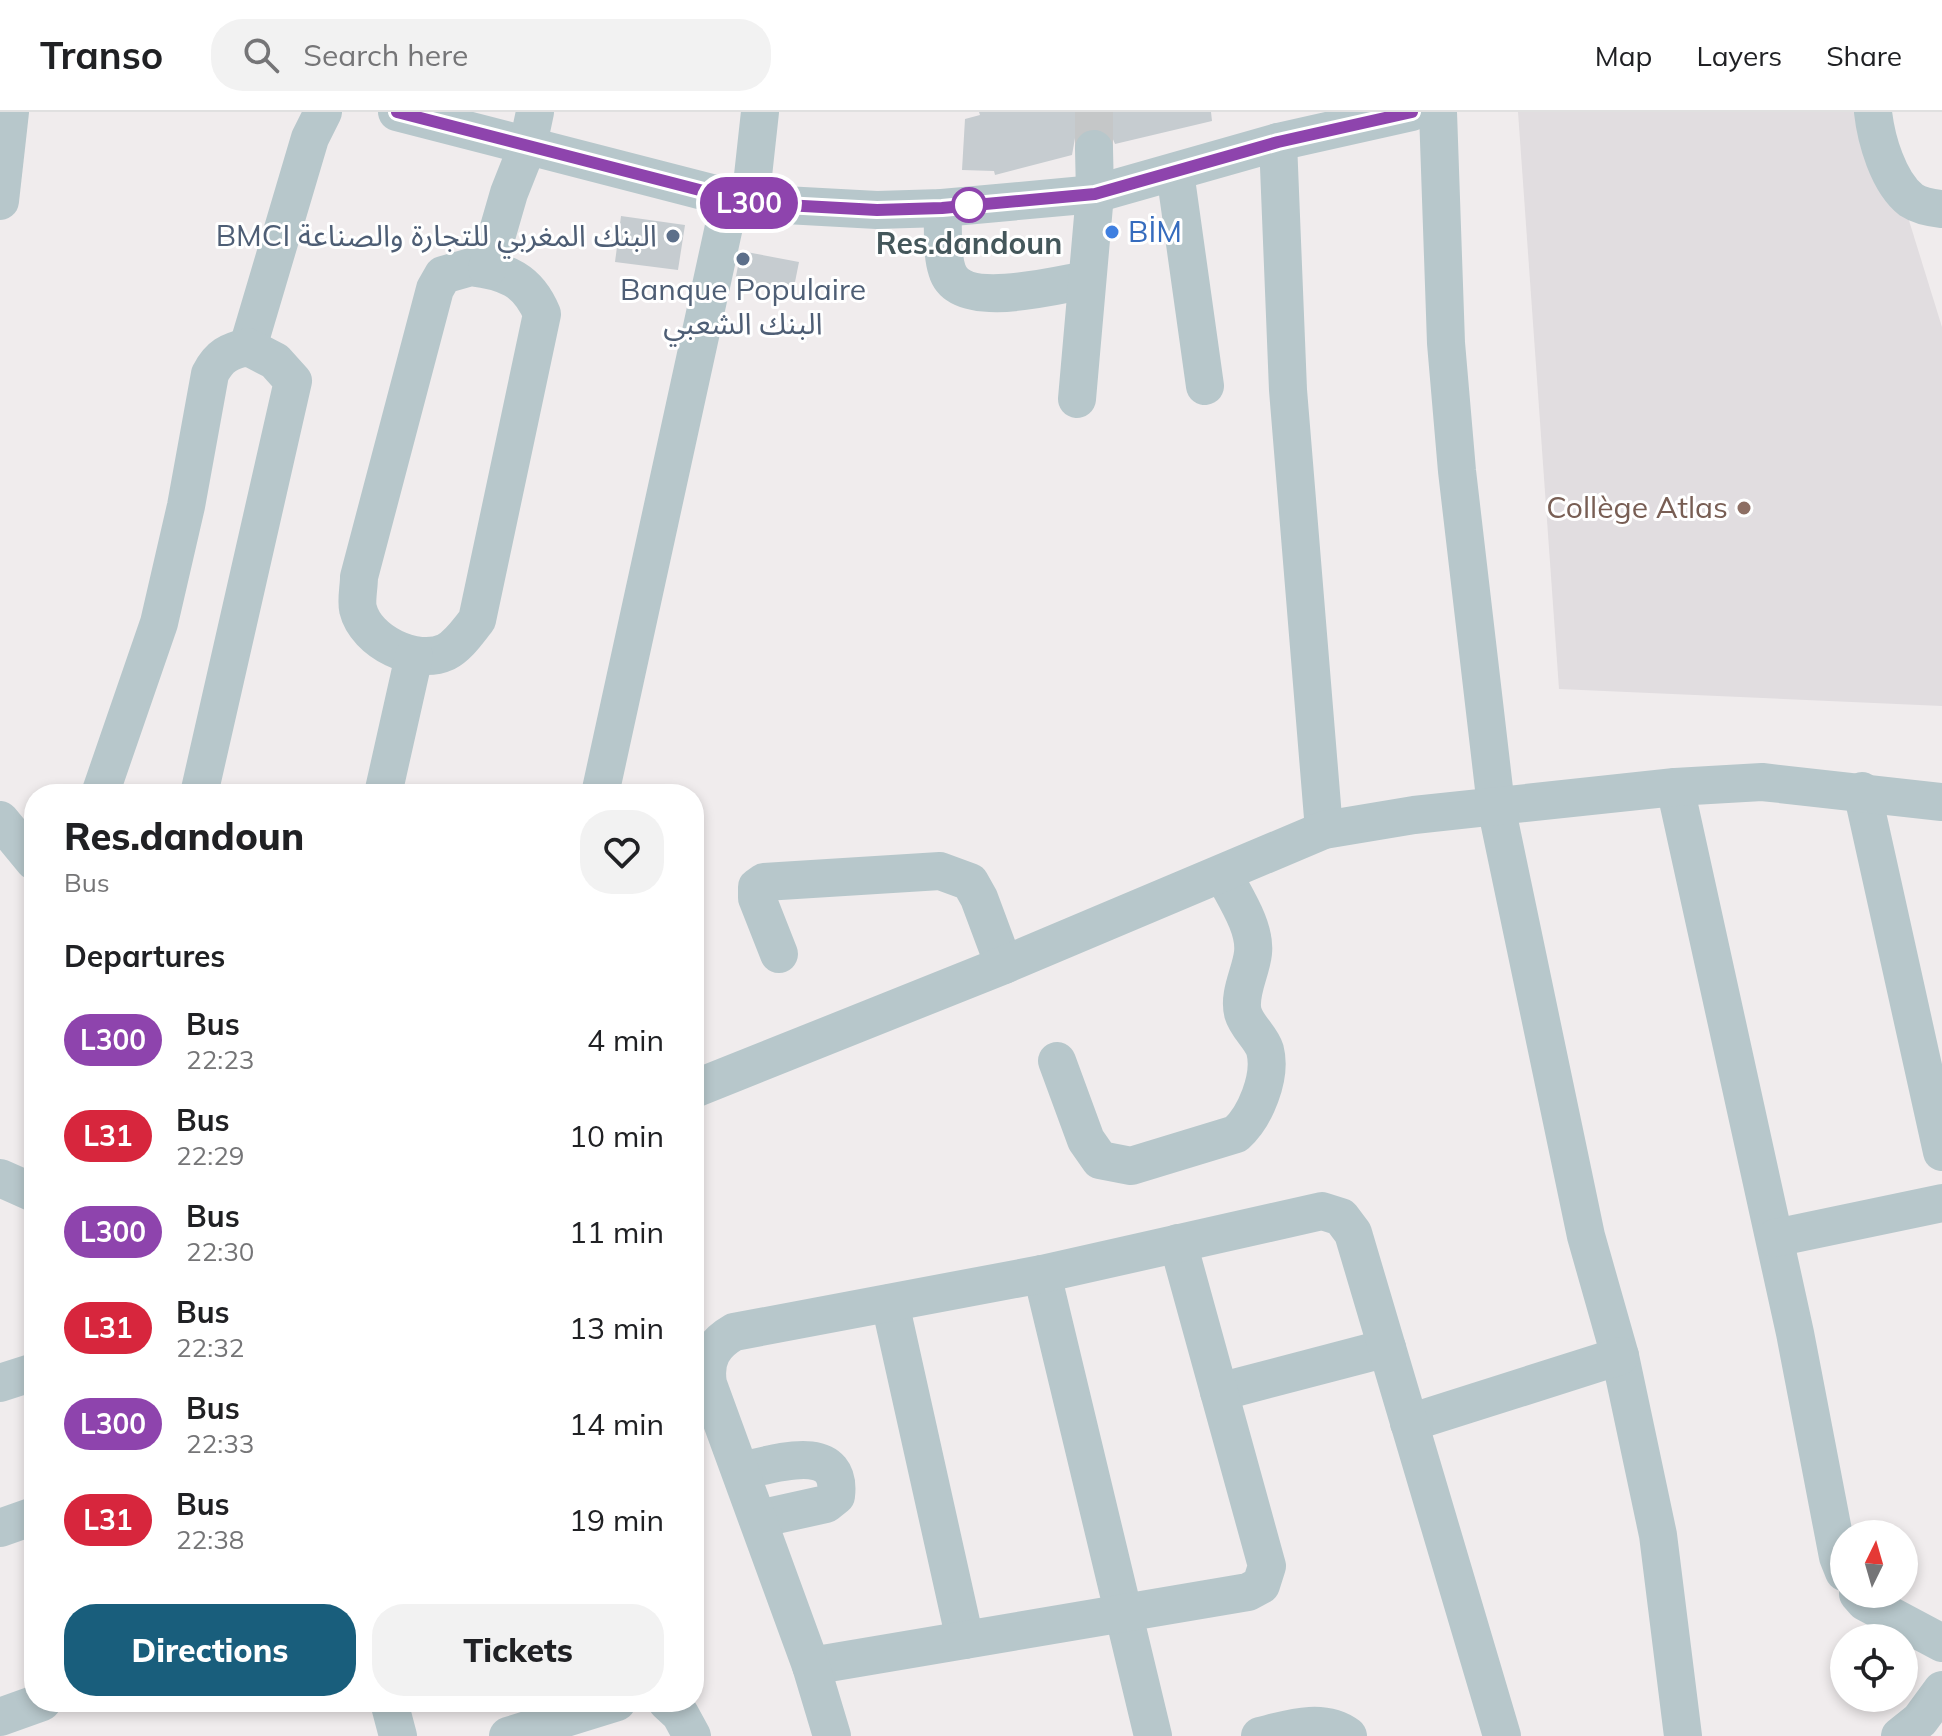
<!DOCTYPE html>
<meta charset="utf-8">
<style>
body{margin:0;font-family:Mulish,"Noto Sans Arabic",sans-serif;background:#f2f2f2;color:#202124;height:100vh;display:flex;flex-direction:column;font-size:30px;white-space:nowrap}
*{box-sizing:border-box;margin:0}
p{font-size:26px;color:#757577}
.icon{flex:none;width:44px;height:44px;fill:none;stroke:currentColor;stroke-width:2;stroke-linecap:round;stroke-linejoin:round}
.map{position:relative;flex:1;overflow:hidden}
.drawer{position:absolute;left:24px;top:672px;width:680px;height:928px;display:flex;flex-direction:column;background:#fff;border-radius:32px;box-shadow:0 4px 12px #0003}
.drawer>*{flex:none}
.badge{padding:0 16px;border-radius:26px;font-size:28px;line-height:52px}
.needle{width:52px;rotate:5deg}
.tools{position:absolute;left:1830px;top:1408px;display:grid;gap:16px}
.tools a{display:grid;place-items:center;width:88px;height:88px;border-radius:50%;background:#fff;box-shadow:0 4px 12px #0003;font-size:40px}
.map>.badge{position:absolute;translate:-50% -50%;box-shadow:0 0 0 4px #fff}
h2{padding:0 40px;font-size:30px;line-height:72px}
.round{display:grid;place-items:center;flex:none;width:84px;height:84px;border-radius:32px;background:#f2f2f2}
.head{display:flex;align-items:center;justify-content:space-between;height:136px;padding:0 40px}
h1{font-size:38px;font-weight:800;line-height:60px}
.button{display:flex;gap:16px;margin-top:auto;padding:16px 40px}
.button a{flex:1;height:92px;border-radius:32px;background:#195e7c;color:#fff;font-size:32px;font-weight:800;line-height:92px;text-align:center}
.button a+a{background:#f2f2f2;color:#202124}
ul{padding:0;list-style:none}
li{display:flex;align-items:center;gap:24px;height:96px;padding:0 40px}
li div{flex:1}
li b{display:block;font-size:30px}
li em{font-style:normal}
li .badge{min-width:88px;font-weight:700;text-align:center}
header{display:flex;align-items:center;gap:48px;box-sizing:border-box;height:112px;padding:0 40px;background:#fff;border-bottom:2px solid #e0e0e0}
header strong{font-size:38px}
nav{display:flex;gap:44px;margin-inline-start:auto;font-size:28px}
.search{width:560px;height:72px;background:#f2f2f2;display:flex;align-items:center;gap:20px;box-sizing:border-box;padding:0 28px;border-radius:32px;color:#757577;font-size:30px}
.map>svg:first-child{display:block}
.education{fill:#e1dde0}
.building{fill:#c6ccd0}
.lines{fill:none;stroke-linecap:round;stroke-linejoin:round}
.minor-tunnel{stroke:#c5c7c8;stroke-width:38;stroke-dasharray:38 19;stroke-linecap:butt}
.minor{stroke:#b7c7cb;stroke-width:38}
.line-casing{stroke:#fff;stroke-width:18}
.line{stroke:#8e44ad;stroke-width:12}
.stop-dot{fill:#fff;stroke:#8e44ad;stroke-width:4}
.shop-dot{fill:#3f7fe0;stroke:#fff;stroke-width:3}
.service-dot{fill:#5c6f8a;stroke:#fff;stroke-width:3}
.education-dot{fill:#8d6e63;stroke:#fff;stroke-width:3}
.labels{text-anchor:middle;stroke-width:6;stroke-linejoin:round;paint-order:stroke}
.shop-label{font-size:30px;fill:#366cbe;stroke:#fff;text-anchor:start}
.service-label{font-size:30px;fill:#4e5e75;stroke:#fff;text-anchor:end}
.stop-label{font-size:30px;font-weight:bold;fill:#44575b;stroke:#fff}
.education-label{font-size:30px;fill:#785e54;stroke:#fff;text-anchor:end}
</style>
<header>
<strong>Transo</strong>
<div class="search"><svg class="icon" aria-label="search" viewBox="0 0 24 24"><circle cx="10" cy="10" r="6"/><path d="M15 15l6 6"/></svg>Search here</div>
<nav><a>Map</a><a>Layers</a><a>Share</a></nav>
</header>
<div class="map">
<svg width="1942" height="1624" viewBox="0 0 1942 1624">
<rect width="100%" height="100%" fill="#f0eced"/>
<path class="education" d="M1518,0H1857L1902,86L1942,215V594L1559,577Z"/>
<g class="building">
<path d="M979,0H1211L1212,9L1115,32L1112,25L1105,18L1093,15L1082,19L1075,26L1072,43L995,63L994,59L962,58L965,7L980,3Z"/>
<path d="M621,104L685,113L678,158L615,150Z"/>
<path d="M741,139L799,150L793,180L735,169Z"/>
</g>
<g class="lines">
<path class="minor-tunnel" d="M1094,0V37"/>
<g class="minor">
<path d="M397,0L750,91L877,98L942,96L1095,82L1278,30L1412,0"/>
<path d="M1438,0L1446,231L1457,359L1496,694L1586,1124L1620,1244L1658,1423L1683,1624"/>
<path d="M1873,0C1876,27 1888,70 1911,88C1920,94 1932,96 1942,97"/>
<path d="M1278,30L1288,278L1324,718"/>
<path d="M1175,60L1205,274"/>
<path d="M0,89L10,0"/>
<path d="M750,91L760,0"/>
<path d="M942,96C944,115 941,140 947,158C959,200 1056,173 1087,168"/>
<path d="M471,155C506,159 528,168 542,202L477,508C468,519 459,533 446,540C416,554 366,530 358,497C356,488 359,475 359,465L435,177L443,163Z"/>
<path d="M487,157L509,81L528,33L535,0"/>
<path d="M248,235L310,26L323,0"/>
<path d="M1077,287L1095,82L1094,37"/>
<path d="M1675,675L1795,1221L1838,1445L1844,1460"/>
<path d="M1862,679L1942,1040"/>
<path d="M100,682L159,511L186,394L210,262C219,244 229,239 248,235L275,249L293,269L199,682"/>
<path d="M383,682L414,544"/>
<path d="M600,682L730,87"/>
<path d="M0,708L34,749"/>
<path d="M779,842L757,786V775L764,770L940,759L970,770L979,786L1004,853"/>
<path d="M1057,949L1086,1028L1100,1048L1131,1054L1236,1022C1255,1005 1272,965 1265,938C1261,925 1247,915 1243,901C1238,882 1251,860 1253,841C1256,815 1234,784 1223,762"/>
<path d="M694,977L1004,853L1324,718L1414,703L1675,675L1762,670L1942,690"/>
<path d="M0,1066L34,1081"/>
<path d="M1775,1126L1942,1091"/>
<path d="M1042,1162L1153,1624"/>
<path d="M890,1191L965,1528"/>
<path d="M0,1271L34,1260"/>
<path d="M1219,1280L1387,1236"/>
<path d="M1409,1311L1620,1244"/>
<path d="M741,1359C771,1353 843,1327 836,1384L826,1392L758,1407"/>
<path d="M0,1416L34,1404"/>
<path d="M1858,1482L1865,1490L1942,1531"/>
<path d="M811,1554L1248,1480L1261,1473L1267,1454L1178,1131"/>
<path d="M389,1590L398,1624"/>
<path d="M667,1590L680,1602L692,1624"/>
<path d="M0,1605L42,1590"/>
<path d="M508,1624L617,1590"/>
<path d="M832,1624L811,1554L708,1272C704,1247 713,1232 734,1220L1042,1162L1322,1099L1341,1105L1353,1121L1502,1624"/>
<path d="M1260,1624C1288,1617 1323,1605 1348,1624"/>
<path d="M1900,1624L1920,1608L1942,1578"/>
</g>
</g>
<g class="lines">
<g class="line-casing">
<path id="line" d="M397,0L750,91L877,98L942,96L1095,82L1278,30L1412,0"/>
</g>
<use href="#line" class="line"/>
</g>
<circle class="stop-dot" cx="969" cy="93" r="16"/>
<circle class="shop-dot" cx="1112" cy="120" r="8"/>
<g class="service-dot">
<circle cx="673" cy="124" r="8"/>
<circle cx="743" cy="147" r="8"/>
</g>
<circle class="education-dot" cx="1744" cy="396" r="8"/>
<g class="labels">
<g class="shop-label">
<text x="1128" y="130">BİM</text>
</g>
<g class="service-label">
<text x="657" y="134">BMCI البنك المغربي للتجارة والصناعة</text>
<text x="743" y="188" text-anchor="middle">Banque Populaire<tspan x="743" dy="34">البنك الشعبي</tspan></text>
</g>
<g class="stop-label">
<text x="969" y="142">Res.dandoun</text>
</g>
<g class="education-label">
<text x="1728" y="406">Collège Atlas</text>
</g>
</g>
</svg>
<div class="tools">
<a><svg class="needle" viewBox="-14 -14 28 28"><path d="M0-13l5 13h-10z" fill="#e53935"/><path d="M0 13l5-13h-10z" fill="#757577"/></svg></a>
<a><svg class="icon" aria-label="locate" viewBox="0 0 24 24"><circle cx="12" cy="12" r="6"/><path d="M12 2v4M12 18v4M2 12h4M18 12h4"/></svg></a>
</div>
<b class="badge" style="left:749px;top:91px;background:#8e44ad;color:#fff">L300</b>
<section class="drawer">
<div class="head"><div><h1>Res.dandoun</h1><p>Bus</p></div><a class="round"><svg class="icon" aria-label="heart" viewBox="0 0 24 24"><path d="M12 20l-8-8c-3-5 5-10 8-4 3-6 11-1 8 4z"/></svg></a></div>
<h2>Departures</h2>
<ul>
<li><span class="badge" style="background:#8e44ad;color:#fff">L300</span><div><b>Bus</b><p>22:23</p></div><em>4 min</em></li>
<li><span class="badge" style="background:#d7263d;color:#fff">L31</span><div><b>Bus</b><p>22:29</p></div><em>10 min</em></li>
<li><span class="badge" style="background:#8e44ad;color:#fff">L300</span><div><b>Bus</b><p>22:30</p></div><em>11 min</em></li>
<li><span class="badge" style="background:#d7263d;color:#fff">L31</span><div><b>Bus</b><p>22:32</p></div><em>13 min</em></li>
<li><span class="badge" style="background:#8e44ad;color:#fff">L300</span><div><b>Bus</b><p>22:33</p></div><em>14 min</em></li>
<li><span class="badge" style="background:#d7263d;color:#fff">L31</span><div><b>Bus</b><p>22:38</p></div><em>19 min</em></li>
</ul>
<div class="button"><a>Directions</a><a>Tickets</a></div>
</section>
</div>
